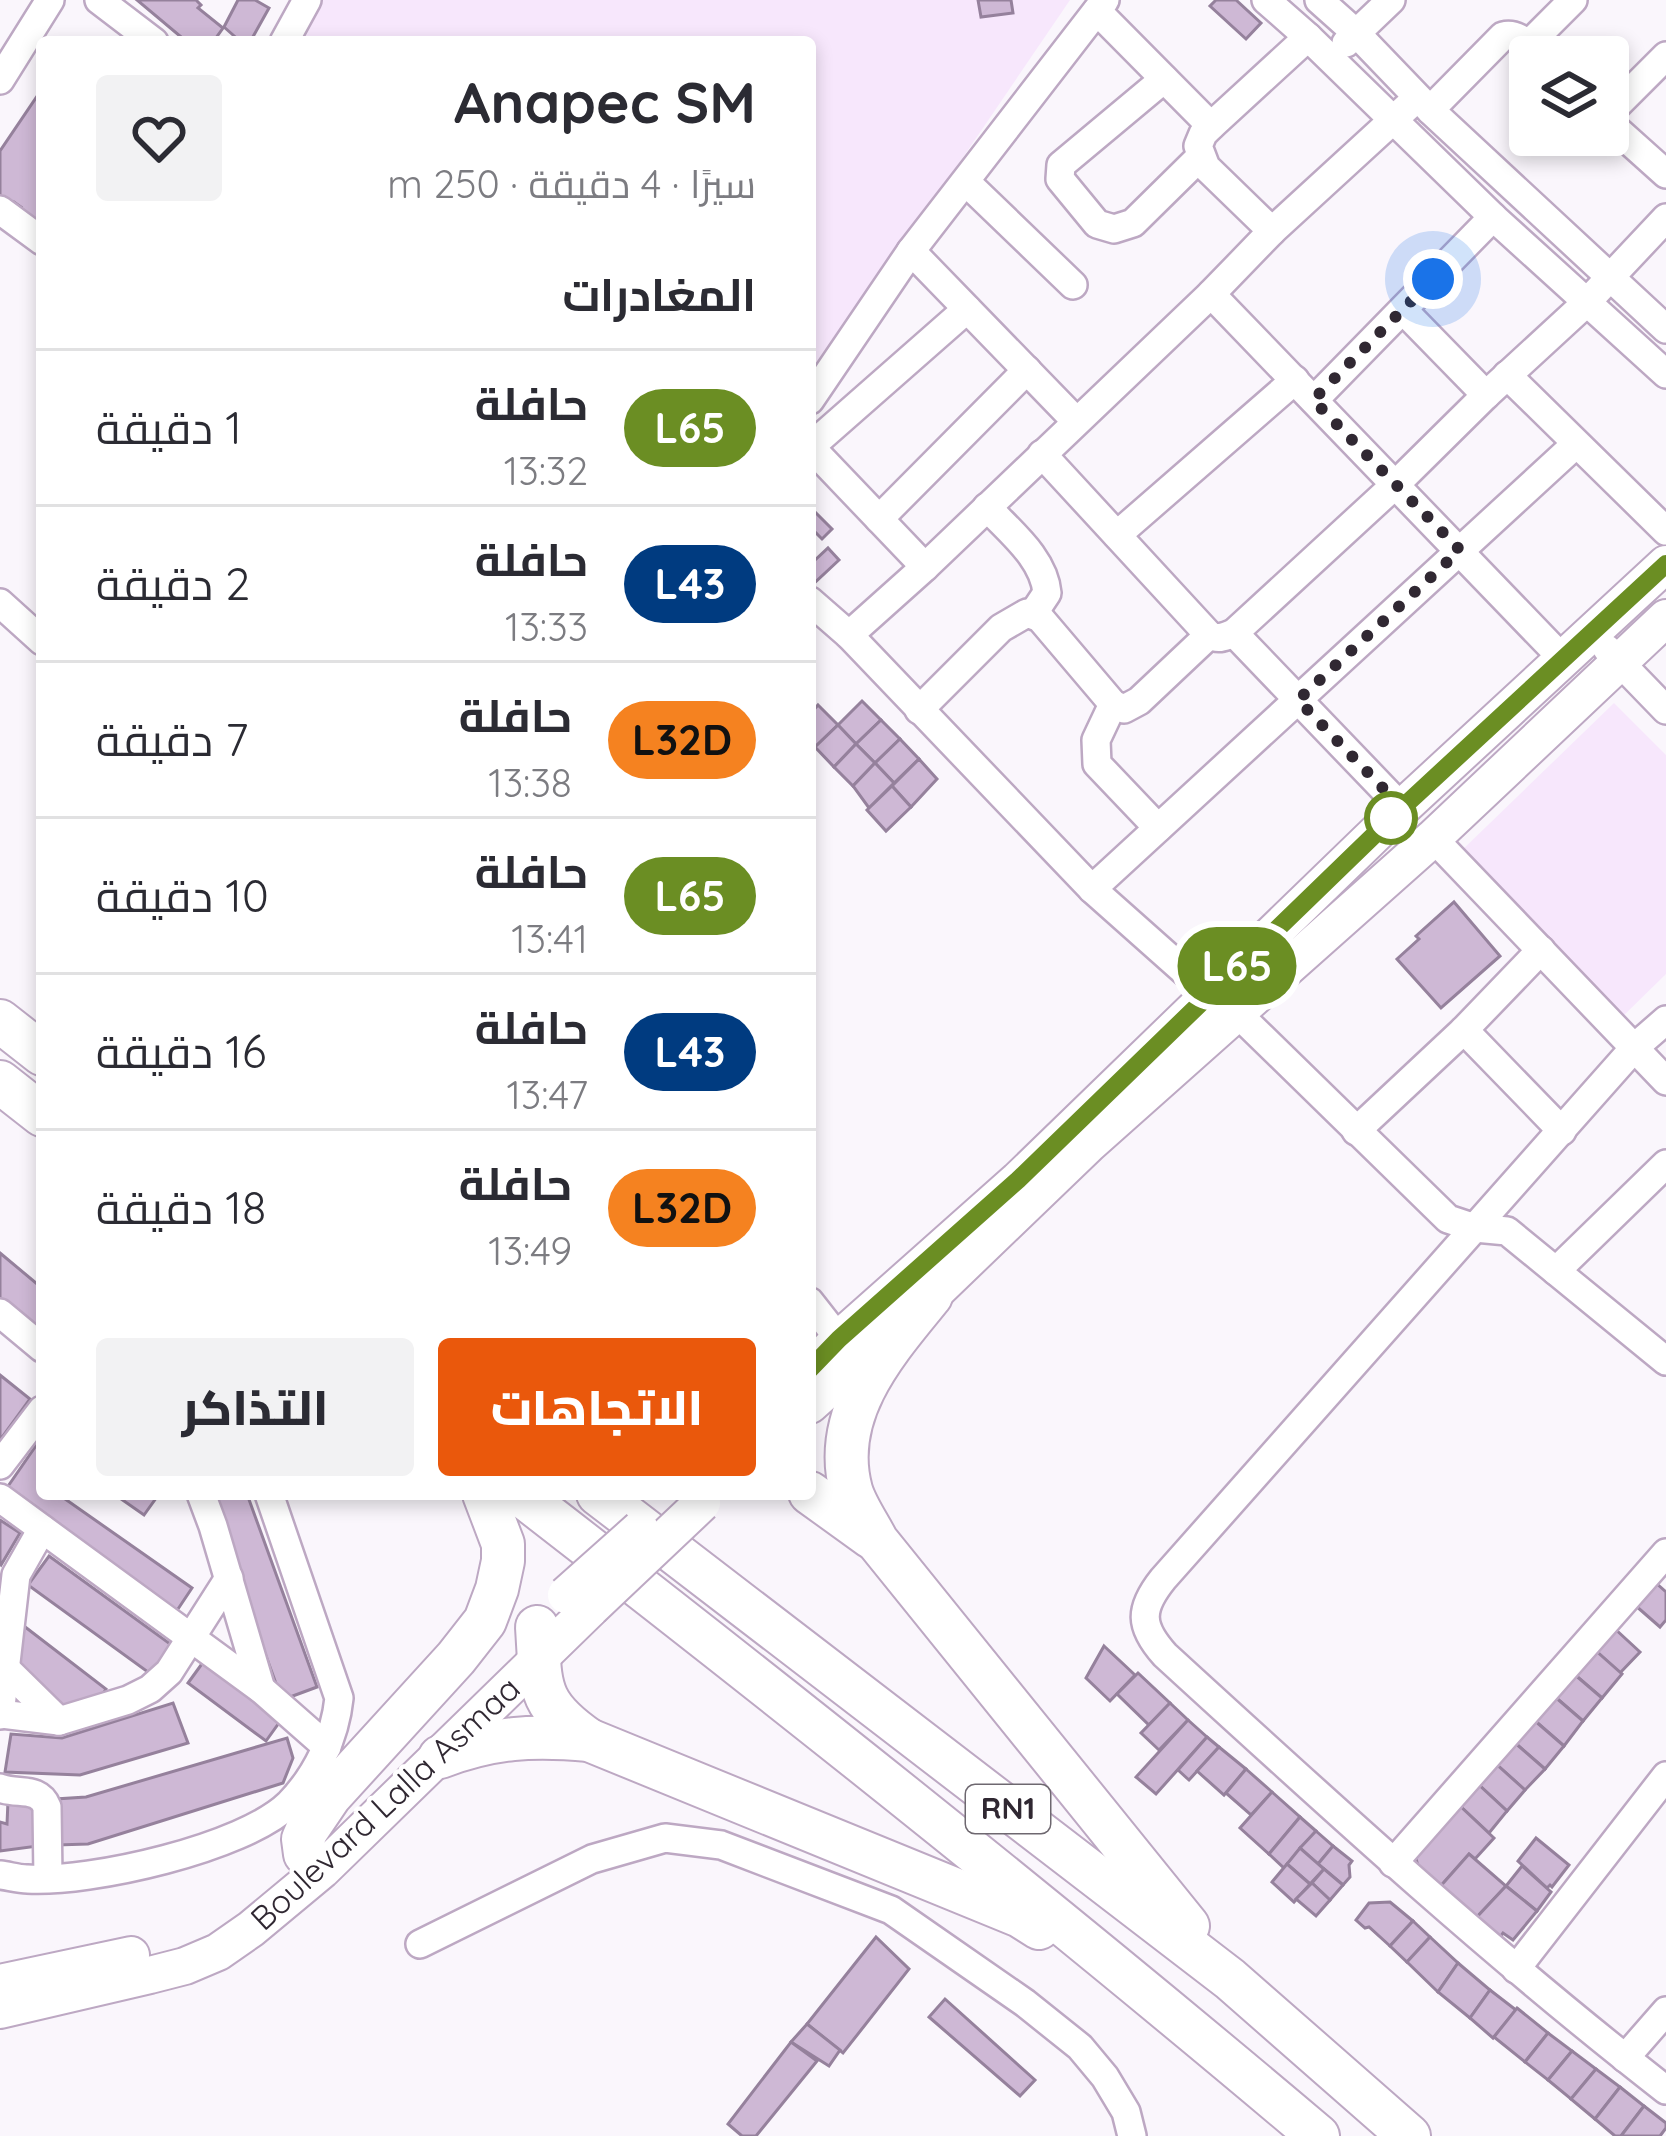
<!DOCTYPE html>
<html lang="ar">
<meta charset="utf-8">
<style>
body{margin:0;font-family:Quicksand,Cairo,sans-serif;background:#f2f2f3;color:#2b2b33;direction:rtl;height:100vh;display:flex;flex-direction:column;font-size:45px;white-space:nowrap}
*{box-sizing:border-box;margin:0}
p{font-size:39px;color:#7c7c81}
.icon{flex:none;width:66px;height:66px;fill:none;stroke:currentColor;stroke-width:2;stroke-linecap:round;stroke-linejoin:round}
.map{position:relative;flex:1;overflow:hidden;direction:ltr}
.panel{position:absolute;left:36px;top:36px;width:780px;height:1464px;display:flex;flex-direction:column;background:#fff;border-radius:12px;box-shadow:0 6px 18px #0003;direction:rtl}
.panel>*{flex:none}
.badge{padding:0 24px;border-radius:39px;font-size:42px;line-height:78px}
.tools{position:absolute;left:1509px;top:36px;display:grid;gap:24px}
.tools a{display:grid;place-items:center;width:120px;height:120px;border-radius:12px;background:#fff;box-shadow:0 6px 18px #0003;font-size:60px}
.you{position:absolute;width:60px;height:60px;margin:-30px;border:9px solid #fff;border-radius:50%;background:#1a73e8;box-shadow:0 0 0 18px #1a73e833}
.map>.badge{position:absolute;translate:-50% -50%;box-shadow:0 0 0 6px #fff}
h2{padding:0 60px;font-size:45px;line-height:108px}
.round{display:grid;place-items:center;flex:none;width:126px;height:126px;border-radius:12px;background:#f2f2f3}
.overview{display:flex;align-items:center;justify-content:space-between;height:204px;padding:0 60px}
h1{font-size:57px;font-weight:800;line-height:90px}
.primary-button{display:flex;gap:24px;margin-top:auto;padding:24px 60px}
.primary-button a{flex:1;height:138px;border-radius:12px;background:#ea580c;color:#fff;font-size:48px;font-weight:800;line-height:138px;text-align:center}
.primary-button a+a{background:#f2f2f3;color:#2b2b33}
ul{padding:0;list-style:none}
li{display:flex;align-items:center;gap:36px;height:156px;padding:0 60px;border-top:3px solid #e1e1e2}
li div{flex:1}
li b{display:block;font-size:45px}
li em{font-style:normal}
li .badge{min-width:132px;font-weight:700;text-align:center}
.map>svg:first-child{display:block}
.built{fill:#f7e7fc}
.building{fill:#ceb8d5;stroke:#95819c;stroke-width:3}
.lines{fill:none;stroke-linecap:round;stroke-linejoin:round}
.minor-casing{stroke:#bda8c3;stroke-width:32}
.major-casing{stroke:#bda8c3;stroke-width:40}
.highway-casing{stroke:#bda8c3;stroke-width:46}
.minor{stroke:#fff;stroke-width:27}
.major{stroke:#fff;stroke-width:36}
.highway{stroke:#fff;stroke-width:42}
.major-bridge-casing{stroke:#bda8c3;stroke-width:40;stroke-linecap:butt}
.major-bridge{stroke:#fff;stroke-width:36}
.line-casing{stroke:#fff;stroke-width:27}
.line{stroke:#6b8e23;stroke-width:18}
.walk{stroke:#302832;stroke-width:12;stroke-dasharray:0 21.6}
.stop-dot{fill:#fff;stroke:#6b8e23;stroke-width:6}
.labels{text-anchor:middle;stroke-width:9;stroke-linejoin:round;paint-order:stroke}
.shield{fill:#fff;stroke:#6e6870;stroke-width:3}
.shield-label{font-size:30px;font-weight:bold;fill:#302832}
.street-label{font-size:33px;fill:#302832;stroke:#fff}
</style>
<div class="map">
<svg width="1666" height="2136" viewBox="0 0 1666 2136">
<rect width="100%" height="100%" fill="#faf6fc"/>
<g class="built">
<path d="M316,0H1070L810,382V42H297Z"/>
<path d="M1614,703L1666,755V974L1618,1021L1458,854Z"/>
</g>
<g class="building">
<path d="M137,0H196L201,5L198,8L223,28L213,42H187Z"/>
<path d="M238,0H255L269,8L250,42H241L224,27Z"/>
<path d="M978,0H1011L1013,13L981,17Z"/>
<path d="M1216,0H1236L1261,23L1246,39L1210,6Z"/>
<path d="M42,89V223L18,211L21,207L14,202L12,205L0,197V151Z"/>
<path d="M812,509L832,529L822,539L816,533L810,537Z"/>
<path d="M828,548L839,560L810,587V557L814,561Z"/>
<path d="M862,701L881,720L856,744L838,725Z"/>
<path d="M818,705L838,725L815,747L810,742V714Z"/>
<path d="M881,720L900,739L875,763L856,744Z"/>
<path d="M838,725L856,744L834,767L815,747Z"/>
<path d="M900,739L919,759L894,783L875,763Z"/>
<path d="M856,744L875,763L853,786L834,767Z"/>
<path d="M919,759L937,779L911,807L892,786Z"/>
<path d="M875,763L894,783L869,808L853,786Z"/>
<path d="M892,786L911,807L886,831L867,810Z"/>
<path d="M1454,902L1500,956L1441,1008L1397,959L1419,939L1416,936Z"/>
<path d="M0,1253L42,1288V1340L0,1307Z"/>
<path d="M0,1375L30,1399L0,1440Z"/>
<path d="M42,1437V1494H58L192,1588L176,1612L4,1492Z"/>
<path d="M114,1494H159L144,1515Z"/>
<path d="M207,1494H247L317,1687L282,1700Z"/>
<path d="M0,1520L20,1533L1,1565L0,1564Z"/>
<path d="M49,1556L173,1646L152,1675L28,1585Z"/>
<path d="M1656,1583L1666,1592V1620L1660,1627L1636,1606Z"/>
<path d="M20,1623L106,1689L93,1710L71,1715L14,1675Z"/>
<path d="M1614,1628L1640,1652L1620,1673L1595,1650Z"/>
<path d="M1104,1646L1135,1675L1110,1701L1086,1678Z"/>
<path d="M1595,1650L1622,1674L1602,1698L1574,1674Z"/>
<path d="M204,1661L281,1720L266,1741L188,1683Z"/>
<path d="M1138,1673L1170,1703L1149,1725L1117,1694Z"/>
<path d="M1574,1674L1602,1698L1583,1721L1554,1696Z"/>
<path d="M1554,1696L1583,1721L1564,1746L1534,1720Z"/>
<path d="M173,1703L188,1743L80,1775L5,1772L11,1734L62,1738Z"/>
<path d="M1170,1703L1188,1720L1159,1750L1141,1733Z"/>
<path d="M1188,1720L1207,1737L1156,1794L1136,1777Z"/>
<path d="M1534,1720L1564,1746L1545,1769L1514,1742Z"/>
<path d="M1207,1737L1219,1747L1189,1780L1178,1770Z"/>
<path d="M287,1738L293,1758L283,1783L88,1844L57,1845L56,1799L86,1797Z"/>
<path d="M1514,1742L1545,1769L1525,1790L1495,1763Z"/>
<path d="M1219,1747L1246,1769L1224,1795L1197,1771Z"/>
<path d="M1495,1763L1525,1790L1507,1811L1478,1784Z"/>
<path d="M1246,1769L1272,1792L1251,1815L1226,1793Z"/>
<path d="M1478,1784L1507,1811L1489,1833L1459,1805Z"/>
<path d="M1272,1792L1300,1817L1269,1854L1240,1828Z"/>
<path d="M8,1801L37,1806L38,1846L0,1851V1822L7,1824Z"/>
<path d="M1459,1805L1494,1838L1475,1859L1469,1854L1438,1889L1419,1870L1415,1855Z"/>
<path d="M1300,1817L1316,1831L1284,1868L1269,1854Z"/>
<path d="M1316,1831L1333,1846L1318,1864L1300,1848Z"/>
<path d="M1536,1838L1569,1865L1552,1887L1550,1885L1547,1888L1518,1861Z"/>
<path d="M1333,1846L1352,1861L1349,1865L1350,1877L1343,1885L1318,1864Z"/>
<path d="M1300,1848L1324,1869L1310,1884L1287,1864Z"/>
<path d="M1469,1854L1506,1886L1475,1919L1438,1889Z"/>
<path d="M1287,1864L1310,1884L1294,1902L1272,1882Z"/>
<path d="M1522,1866L1551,1892L1537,1911L1506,1886Z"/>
<path d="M1324,1869L1343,1885L1330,1900L1312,1883Z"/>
<path d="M1312,1883L1330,1900L1316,1916L1296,1899Z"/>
<path d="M1506,1886L1537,1911L1513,1940L1503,1933L1497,1941L1475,1919Z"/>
<path d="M1390,1902L1413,1921L1390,1946L1369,1927L1365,1928L1356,1920L1369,1903Z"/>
<path d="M1413,1921L1430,1937L1407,1962L1390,1946Z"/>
<path d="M876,1937L909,1969L843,2053L807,2024Z"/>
<path d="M1430,1937L1458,1963L1438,1992L1407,1962Z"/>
<path d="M1458,1963L1490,1990L1470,2018L1438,1992Z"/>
<path d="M1490,1990L1516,2010L1493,2038L1470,2018Z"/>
<path d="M945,1999L1035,2080L1020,2096L929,2017Z"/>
<path d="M1517,2008L1548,2033L1525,2062L1494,2037Z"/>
<path d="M807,2024L840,2050L829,2066L791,2042Z"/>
<path d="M1548,2033L1572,2051L1548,2080L1525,2062Z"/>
<path d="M791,2042L817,2061L756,2136H742L728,2124Z"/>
<path d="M1572,2051L1596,2069L1571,2099L1548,2080Z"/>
<path d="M1596,2069L1620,2087L1595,2119L1571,2099Z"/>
<path d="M1620,2087L1644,2106L1621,2136H1615L1595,2119Z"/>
<path d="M1644,2106L1666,2123V2128L1660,2136H1621Z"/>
</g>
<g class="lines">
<g class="minor-casing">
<g id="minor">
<path d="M99,0L154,42"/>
<path d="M1266,0L1308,37L1493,217L1666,374"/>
<path d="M1319,0L1356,33L1430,110L1666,329"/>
<path d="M1097,11L1211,126"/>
<path d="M284,42L307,0"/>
<path d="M1346,43L1391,0"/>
<path d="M1528,45L1573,0"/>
<path d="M1164,79L1061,165L1060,179L1097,224L1114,229L1133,223L1200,157"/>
<path d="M0,80L50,0"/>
<path d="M1430,110L1503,36C1519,32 1530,47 1541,57"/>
<path d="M1608,114L1666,56"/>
<path d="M1608,122L1666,174"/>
<path d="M966,182L1073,285"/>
<path d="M0,210L42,241"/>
<path d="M1272,231L1206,167L1198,146L1203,134L1211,126L1308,37"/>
<path d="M911,251L1075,420"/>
<path d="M1211,294L1564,660"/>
<path d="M1403,310L1486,395"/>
<path d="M1507,375L1666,531"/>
<path d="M810,400L911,251L1105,0"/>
<path d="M1314,400L1493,217"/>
<path d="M810,447L967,309"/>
<path d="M810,454L819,456L925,567"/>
<path d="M1042,454L1209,635C1219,640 1224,637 1234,633L1396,484L1486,395L1586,303L1666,218"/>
<path d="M987,507C1010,532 1044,558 1047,593L1033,614"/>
<path d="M879,519L1027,370"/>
<path d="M1117,535L1295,380"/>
<path d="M810,601L849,635L1092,889L1209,993L1237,1013L1448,1219L1475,1228L1507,1231L1666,1361"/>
<path d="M0,603L42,641"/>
<path d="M1234,633L1402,808"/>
<path d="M849,635L925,567L1211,294L1272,231L1417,98"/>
<path d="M1607,649L1666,710"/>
<path d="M1113,704L1096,740L1097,764L1158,828"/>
<path d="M919,710L1001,628L1027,613L1040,618L1113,704L1124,709L1139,701L1209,635"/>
<path d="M1433,838L1666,1081"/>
<path d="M1092,889L1576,444"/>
<path d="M1666,1020L1635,1047L1163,1579C1139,1609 1139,1626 1165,1655C1328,1804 1491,1954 1666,2090"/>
<path d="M1464,1030L1562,1131"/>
<path d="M1356,1131L1464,1030L1541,950"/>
<path d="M1556,1271L1666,1164"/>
<path d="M810,1302L839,1339"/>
<path d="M0,1313L42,1348"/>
<path d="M0,1465L42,1410"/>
<path d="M201,1494L213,1526L261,1689"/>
<path d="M0,1498L261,1689L327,1747"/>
<path d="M6,1669L59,1721"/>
<path d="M0,1714L59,1721L128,1700L150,1689L169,1672L229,1578"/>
<path d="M0,1715L16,1575L42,1529"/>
<path d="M0,1788C18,1795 39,1786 47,1807L48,1878"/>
<path d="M1393,1863L1666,1553"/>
<path d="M0,1875C9,1876 18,1879 27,1879C90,1883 244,1848 289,1804C317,1775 335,1737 339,1698L269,1494"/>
<path d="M420,1944L592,1859L665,1838L721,1845L891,1910L1025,2003L1080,2047L1105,2077L1126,2112L1132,2136"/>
<path d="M1516,1969L1666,1776"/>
<path d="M1625,2058L1666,2011"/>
</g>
</g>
<g class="major-casing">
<g id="major">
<path d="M810,1370L839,1339L1018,1180L1402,808L1666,564"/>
<path d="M810,1405L931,1296L1089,1144L1433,838L1666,618"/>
<path d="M0,1983L131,1955"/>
<path d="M0,2010L150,1975L185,1966L218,1952L251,1929L322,1870L591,1608"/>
</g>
</g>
<g class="highway-casing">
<g id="highway">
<path d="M0,1021L42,1054"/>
<path d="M0,1082L42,1115"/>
<path d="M931,1296C887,1350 830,1413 851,1490C856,1507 869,1525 877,1541L1188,1926"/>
<path d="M810,1493L871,1537"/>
<path d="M520,1494C790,1703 1058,1916 1318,2136"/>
<path d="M598,1494L1230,1979L1409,2136"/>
<path d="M537,1627C541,1687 536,1703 589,1740"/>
<path d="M440,1757C493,1737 532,1735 589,1740L1020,1916L1039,1928"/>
<path d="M305,1854L303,1839L307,1830L330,1796L456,1658L485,1621L497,1589L503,1561V1544L484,1494"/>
</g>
</g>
<use href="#minor" class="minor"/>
<use href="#major" class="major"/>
<use href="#highway" class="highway"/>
<g class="major-bridge-casing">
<g id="major-bridge">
<path d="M566,1595L640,1529"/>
<path d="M591,1608L702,1503"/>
</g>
</g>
<use href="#major-bridge" class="major-bridge"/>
</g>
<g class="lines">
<g class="line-casing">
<path id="line" d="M810,1369L839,1339L1018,1180L1402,808L1666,564"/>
</g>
<use href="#line" class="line"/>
<path class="walk" d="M1391,818L1402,808L1298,700L1460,550L1313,400L1433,279"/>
</g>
<circle class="stop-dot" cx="1391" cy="818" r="24"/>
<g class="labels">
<rect class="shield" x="966" y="1785" width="84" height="48" rx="9"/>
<g class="shield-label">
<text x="1008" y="1819">RN1</text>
</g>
<g class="street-label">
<text transform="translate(385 1803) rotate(-43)" y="12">Boulevard Lalla Asmaa</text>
</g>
</g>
</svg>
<div class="tools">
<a><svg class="icon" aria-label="layers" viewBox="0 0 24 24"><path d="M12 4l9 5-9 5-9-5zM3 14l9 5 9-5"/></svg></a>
</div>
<div class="you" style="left:1433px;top:279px"></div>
<b class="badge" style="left:1237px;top:966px;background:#6b8e23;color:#fff">L65</b>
<section class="panel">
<div class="overview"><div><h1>Anapec SM</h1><p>سيرًا · 4 دقيقة · 250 m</p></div><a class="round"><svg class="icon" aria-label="heart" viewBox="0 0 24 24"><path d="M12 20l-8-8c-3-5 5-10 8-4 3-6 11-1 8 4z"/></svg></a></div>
<h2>المغادرات</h2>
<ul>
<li><span class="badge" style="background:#6b8e23;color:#fff">L65</span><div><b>حافلة</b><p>13:32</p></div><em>1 دقيقة</em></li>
<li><span class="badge" style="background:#003b80;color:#fff">L43</span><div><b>حافلة</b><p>13:33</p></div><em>2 دقيقة</em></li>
<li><span class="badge" style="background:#f58220;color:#111">L32D</span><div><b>حافلة</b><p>13:38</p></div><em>7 دقيقة</em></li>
<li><span class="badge" style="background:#6b8e23;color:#fff">L65</span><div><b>حافلة</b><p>13:41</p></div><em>10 دقيقة</em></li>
<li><span class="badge" style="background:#003b80;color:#fff">L43</span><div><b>حافلة</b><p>13:47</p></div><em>16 دقيقة</em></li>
<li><span class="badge" style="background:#f58220;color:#111">L32D</span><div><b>حافلة</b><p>13:49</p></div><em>18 دقيقة</em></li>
</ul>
<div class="primary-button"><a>الاتجاهات</a><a>التذاكر</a></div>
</section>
</div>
